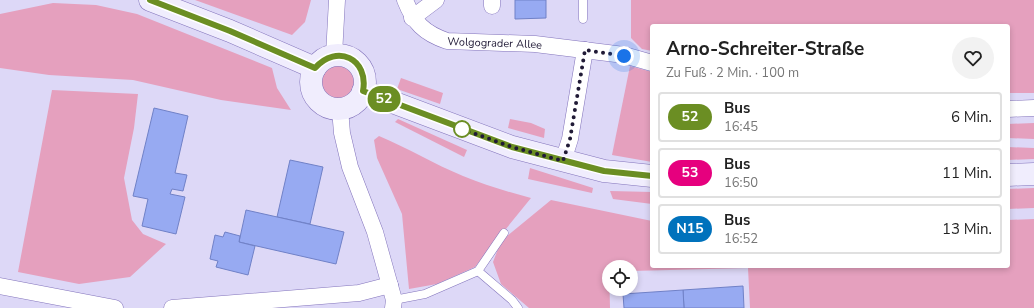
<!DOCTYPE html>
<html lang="de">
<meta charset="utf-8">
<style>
body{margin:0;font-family:"Nunito Sans",sans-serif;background:#f2f2f2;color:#222;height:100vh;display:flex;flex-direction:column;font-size:15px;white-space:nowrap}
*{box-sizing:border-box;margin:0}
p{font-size:13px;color:#767676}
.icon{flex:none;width:22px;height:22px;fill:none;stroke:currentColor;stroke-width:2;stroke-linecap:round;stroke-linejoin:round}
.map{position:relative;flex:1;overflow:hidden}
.drawer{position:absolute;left:650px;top:24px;width:360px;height:244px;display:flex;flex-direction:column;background:#fff;border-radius:4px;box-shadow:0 2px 6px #0003}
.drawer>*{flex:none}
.badge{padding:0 8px;border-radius:13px;font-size:14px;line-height:26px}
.tools{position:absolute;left:602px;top:260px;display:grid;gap:8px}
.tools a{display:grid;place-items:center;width:36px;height:36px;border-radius:50%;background:#fff;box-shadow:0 2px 6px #0003;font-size:20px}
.you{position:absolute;width:20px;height:20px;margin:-10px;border:3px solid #fff;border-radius:50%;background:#1a73e8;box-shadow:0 0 0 6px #1a73e833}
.map>.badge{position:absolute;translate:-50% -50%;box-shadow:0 0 0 2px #fff}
.round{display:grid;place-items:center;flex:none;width:42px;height:42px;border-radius:21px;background:#f2f2f2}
.headline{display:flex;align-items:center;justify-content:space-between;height:68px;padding:0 16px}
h1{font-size:19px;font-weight:700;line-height:30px}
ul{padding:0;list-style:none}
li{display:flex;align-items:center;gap:12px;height:50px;margin:0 8px 6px;padding:0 8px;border:2px solid #e0e0e0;border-radius:4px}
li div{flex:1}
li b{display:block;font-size:15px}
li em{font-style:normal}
li .badge{min-width:44px;font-weight:700;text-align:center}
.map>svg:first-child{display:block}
.green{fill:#e5a0be}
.building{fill:#97aaf2;stroke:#7081c7}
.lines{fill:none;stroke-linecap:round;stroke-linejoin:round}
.service-casing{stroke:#8374bc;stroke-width:9}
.minor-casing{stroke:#8374bc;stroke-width:17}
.secondary-casing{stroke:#8374bc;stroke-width:23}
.service{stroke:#fff;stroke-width:8}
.minor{stroke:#fff;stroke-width:16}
.secondary{stroke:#f0edfd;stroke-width:22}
.line-casing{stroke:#fff;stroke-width:9}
.line{stroke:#6b8e23;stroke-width:6}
.walk{stroke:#201a36;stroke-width:4;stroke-dasharray:0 7.2}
.stop-dot{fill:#fff;stroke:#6b8e23;stroke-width:2}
.labels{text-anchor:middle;stroke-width:4;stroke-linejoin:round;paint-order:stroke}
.street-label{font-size:11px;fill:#201a36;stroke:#ddd8f7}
</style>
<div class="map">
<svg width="1034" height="308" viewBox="0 0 1034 308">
<rect width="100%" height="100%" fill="#ddd8f7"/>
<g class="green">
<path d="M195,0H311L305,22L292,35Z"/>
<path d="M631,0H1034V93H1008V26H652V51L642,49L631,38Z"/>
<path d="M53,3L96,5L137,14L272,68L277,88L291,110L221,100L133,80L49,75L0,68V14Z"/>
<circle cx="337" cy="82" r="21"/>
<path d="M630,66L652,72V162L612,155Z"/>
<path d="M401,78L443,93L440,104L397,89Z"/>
<path d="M52,90L138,94L134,128L124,178L132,220L143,234L166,244L130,277L79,284L18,272Z"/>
<path d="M398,119L467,150L464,157L395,122Z"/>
<path d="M510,119L531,123L545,129L544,138L508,128Z"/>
<path d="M1034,123V139L1008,138V124Z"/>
<path d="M379,136C408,148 434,164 463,176C485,185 508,192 531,198L475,267L437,284L409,289L402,214L377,158L374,140Z"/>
<path d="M1008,147L1034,148V159L1008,160Z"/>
<path d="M530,168L593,188L592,193L528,179Z"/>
<path d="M1034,188V208L1008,209V189Z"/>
<path d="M610,191L652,192V204L613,199Z"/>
<path d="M551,200L652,221V266H1008V220L1034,219V308H750L748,268L631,271V267H609L610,308H529L501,284L493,262L501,241Z"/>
</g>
<g class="building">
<path d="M515,0H546V18L515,19Z"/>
<path d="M154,108L188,116L175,173L187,175L183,191L172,189L170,194L185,197L176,234L142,226L148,199L133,196Z"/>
<path d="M290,160L323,167L310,224L277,217Z"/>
<path d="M246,210L344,232L336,264L239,242Z"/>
<path d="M225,232L240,236L239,242L255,246L248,275L216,267L218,261L210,259L215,235L223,237Z"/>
<path d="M743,286L744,308H684L683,290Z"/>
<path d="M683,290L684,308H624L623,294Z"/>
</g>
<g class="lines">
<g class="service-casing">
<g id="service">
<path d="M583,0V19"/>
<path d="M478,271L512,300L518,308"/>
<path d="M394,300L425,294L478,271L504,233"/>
</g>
</g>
<g class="minor-casing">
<g id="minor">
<path id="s1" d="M405,0C414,23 424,33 447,41L535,44L624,55L652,63"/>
<path d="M492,0V6"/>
<path d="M412,18L436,0"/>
<path d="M334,55L337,0"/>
<path d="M340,109L342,133L350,167L375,232L394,300L393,308"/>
<path d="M1008,109L1034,108"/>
<path d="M563,161L570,139L585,50"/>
<path d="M0,286L115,308"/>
<path d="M172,308L359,293L390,285"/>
</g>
</g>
<g class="secondary-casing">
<g id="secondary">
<path d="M150,0L230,31L315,68"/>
<circle cx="338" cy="82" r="27"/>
<path d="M363,91L512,147L604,171L652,176"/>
<path d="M1008,175L1034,174"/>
</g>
</g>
<use href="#service" class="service"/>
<use href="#minor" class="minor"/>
<use href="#secondary" class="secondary"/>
</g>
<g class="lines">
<g class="line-casing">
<path id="line" d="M150,0L230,31L315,68C337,43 369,59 363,91L512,147L604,171L652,176"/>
</g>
<use href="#line" class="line"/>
<path class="walk" d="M462,129L512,147L563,161L570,139L585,50L624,56"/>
</g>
<circle class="stop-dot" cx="462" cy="129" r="8"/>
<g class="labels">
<g class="street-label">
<text dy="4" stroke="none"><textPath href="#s1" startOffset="109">Wolgograder Allee</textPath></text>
</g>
</g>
</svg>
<div class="tools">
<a><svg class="icon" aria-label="locate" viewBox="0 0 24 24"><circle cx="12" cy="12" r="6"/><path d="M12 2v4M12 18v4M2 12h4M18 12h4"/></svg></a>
</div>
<div class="you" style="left:624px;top:56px"></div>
<b class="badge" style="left:384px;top:99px;background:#6b8e23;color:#fff">52</b>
<section class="drawer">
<div class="headline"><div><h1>Arno-Schreiter-Straße</h1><p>Zu Fuß · 2 Min. · 100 m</p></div><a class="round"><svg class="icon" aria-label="heart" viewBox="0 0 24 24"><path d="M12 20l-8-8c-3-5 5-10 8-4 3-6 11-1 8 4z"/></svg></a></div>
<ul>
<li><span class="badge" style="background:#6b8e23;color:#fff">52</span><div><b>Bus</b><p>16:45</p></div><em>6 Min.</em></li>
<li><span class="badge" style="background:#e6007e;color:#fff">53</span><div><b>Bus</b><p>16:50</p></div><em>11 Min.</em></li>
<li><span class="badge" style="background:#0072bc;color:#fff">N15</span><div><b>Bus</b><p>16:52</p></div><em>13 Min.</em></li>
</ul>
</section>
</div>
